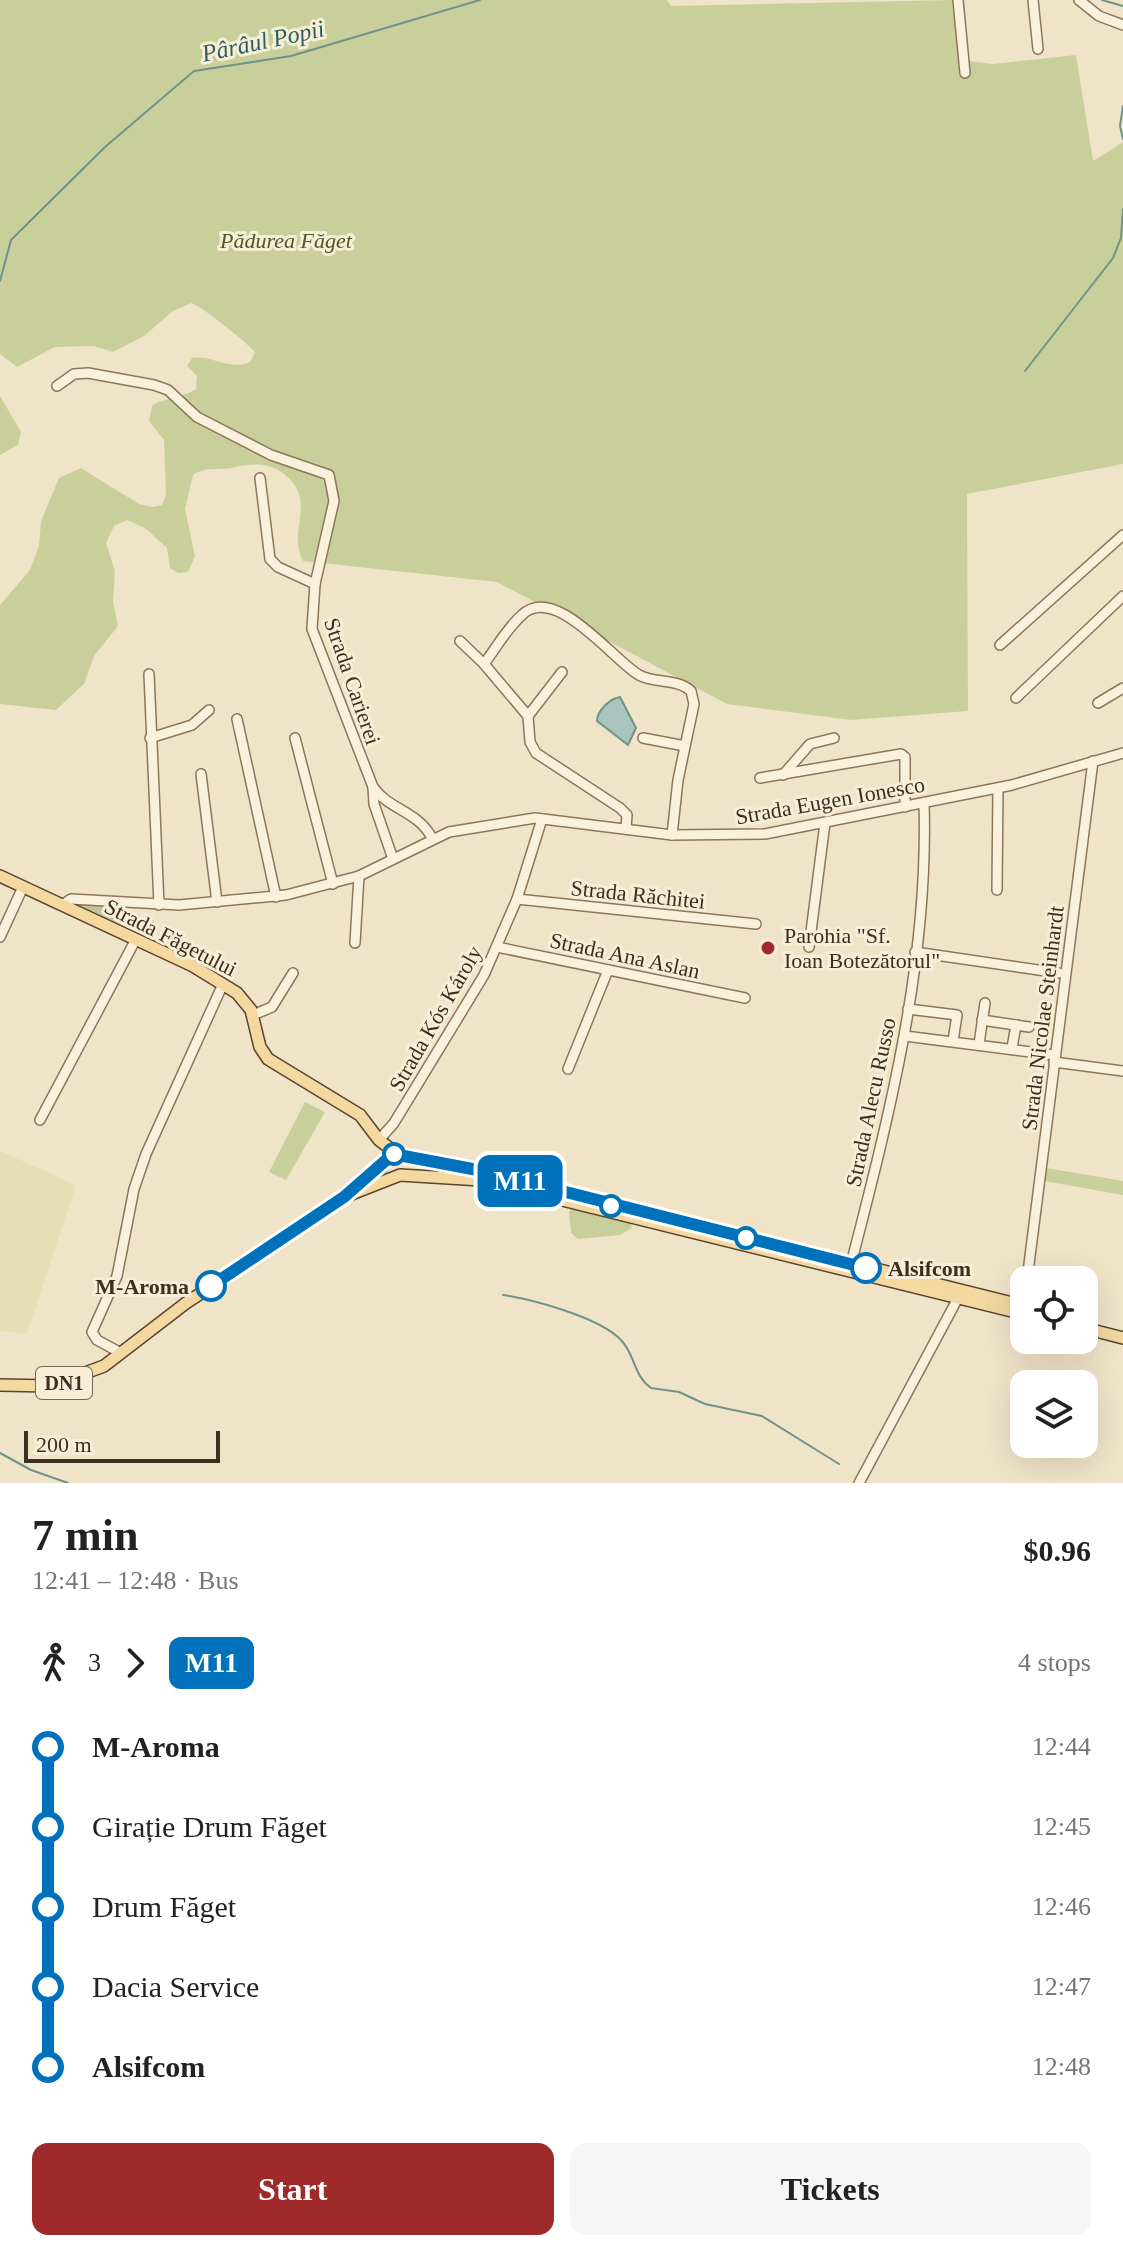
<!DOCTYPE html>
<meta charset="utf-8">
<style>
body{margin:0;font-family:"Times New Roman",serif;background:#f6f6f6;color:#222;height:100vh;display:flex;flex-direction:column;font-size:30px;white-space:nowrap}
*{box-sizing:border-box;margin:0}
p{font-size:26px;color:#767676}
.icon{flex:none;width:44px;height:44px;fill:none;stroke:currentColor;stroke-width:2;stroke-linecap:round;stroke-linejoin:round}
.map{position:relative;height:1483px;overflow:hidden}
.sheet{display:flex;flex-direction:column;background:#fff;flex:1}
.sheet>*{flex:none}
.badge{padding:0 16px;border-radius:12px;font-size:28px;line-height:52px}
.controls{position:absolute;left:1010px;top:1266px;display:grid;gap:16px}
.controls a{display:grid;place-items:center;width:88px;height:88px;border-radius:16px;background:#fff;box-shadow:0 8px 32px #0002;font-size:40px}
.scale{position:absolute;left:24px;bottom:20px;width:196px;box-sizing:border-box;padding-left:8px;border:4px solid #3d2e20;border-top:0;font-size:22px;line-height:28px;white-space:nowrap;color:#3d2e20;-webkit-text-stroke:6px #f7eed8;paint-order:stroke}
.map>.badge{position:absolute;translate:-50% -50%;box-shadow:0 0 0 4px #fff}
.legs{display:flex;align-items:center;gap:12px;height:88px;padding:0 32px;font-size:26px}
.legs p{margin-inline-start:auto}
.head{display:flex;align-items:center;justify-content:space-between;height:136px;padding:0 32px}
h1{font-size:44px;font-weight:600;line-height:60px}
.button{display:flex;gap:16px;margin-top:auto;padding:16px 32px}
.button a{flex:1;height:92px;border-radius:16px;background:#9e2a2b;color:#fff;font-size:32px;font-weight:600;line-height:92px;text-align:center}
.button a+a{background:#f6f6f6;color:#222}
ul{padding:0 32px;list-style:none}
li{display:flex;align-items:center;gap:28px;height:80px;font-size:30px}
li i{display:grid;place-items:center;width:12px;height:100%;margin:0 10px;background:currentColor}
li i::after{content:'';width:20px;height:20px;margin:-10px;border:6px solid;border-radius:50%;background:#fff}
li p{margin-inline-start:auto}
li:first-child i{background:linear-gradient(#0000 50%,currentColor 0)}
li:last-child i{background:linear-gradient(currentColor 50%,#0000 0)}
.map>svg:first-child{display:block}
.farmland{fill:#e6deb5}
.green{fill:#c9cf9b}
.cemetery{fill:#bfc49a}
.water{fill:#a9c4bc;stroke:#6f938a;stroke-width:2}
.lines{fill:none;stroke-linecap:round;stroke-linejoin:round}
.stream{stroke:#6f938a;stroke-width:2}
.minor-casing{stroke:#8d765c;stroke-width:12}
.major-casing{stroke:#5b4430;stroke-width:14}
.minor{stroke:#faf1dc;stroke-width:9}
.major{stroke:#f3d9a0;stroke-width:11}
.line-1-casing{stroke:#fff;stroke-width:18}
.line-1{stroke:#0072bc;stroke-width:12}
.poi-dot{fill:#9e2a2b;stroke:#f7eed8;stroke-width:3}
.stop-1-dot{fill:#fff;stroke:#0072bc;stroke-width:4}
.labels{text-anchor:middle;stroke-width:6;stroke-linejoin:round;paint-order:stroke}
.shield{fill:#f7eed8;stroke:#756857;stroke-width:2}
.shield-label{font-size:20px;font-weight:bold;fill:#3d2e20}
.park-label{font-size:22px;font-style:italic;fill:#4d5a26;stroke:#f7eed8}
.street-label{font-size:22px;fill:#3d2e20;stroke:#f7eed8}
.poi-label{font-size:22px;fill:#3d2e20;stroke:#f7eed8;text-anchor:start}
.stop-label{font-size:22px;font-weight:bold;fill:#3d2e20;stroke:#f7eed8;text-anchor:start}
.water-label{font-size:24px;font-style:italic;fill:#2f5d5a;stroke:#f7eed8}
</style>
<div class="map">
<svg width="1123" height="1483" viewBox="0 0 1123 1483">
<rect width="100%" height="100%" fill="#f0e4c8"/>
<path class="farmland" d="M0,1151L76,1185L27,1334L0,1331Z"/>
<g class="green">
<path d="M0,0H667L671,6L953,0L961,60L993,64L1076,55L1093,161L1123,142V464L967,494L968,711L851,720L727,704L497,582L303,561C286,531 319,501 284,474C270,463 252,463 235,467C221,471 205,466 193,475L185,509L195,556L188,572L178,573L170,568L167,548L145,528L127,520L114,526L106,543L115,571L113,601L118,626L94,656L84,684L56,710L0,704V605L30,570L39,546L41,521L59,478L81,468L139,504L153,507L162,505L166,495L164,440L149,421L152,406C159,399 182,398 196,389L197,376L187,366L192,358C213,355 228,371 250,362L255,352C246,342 202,306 191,303L173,311L144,336L113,352L94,346L55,347L17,367L0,354Z"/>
<path d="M0,396L21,432L18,445L0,455Z"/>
<path d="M305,1102L325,1112L286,1180L269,1172Z"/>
<path d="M1046,1168L1123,1181V1195L1044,1181Z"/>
<path d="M572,1207L630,1221L632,1228L620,1235L578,1239L571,1233L569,1212Z"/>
</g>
<path class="cemetery" d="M78,901L123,905L120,924L76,905Z"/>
<path class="water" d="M620,697L636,728L628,745L597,721C597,711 609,699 620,697Z"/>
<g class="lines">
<g class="stream">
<path d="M1102,0L1123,6"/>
<path d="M1123,106L1120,126L1123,139"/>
<path d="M0,281L11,240L105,147L194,71L291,56L480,0"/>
<path d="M1025,371L1113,258L1121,238L1123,209"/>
<path d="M503,1295C534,1300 599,1317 621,1340C635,1354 633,1375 651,1388L679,1392L705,1404L762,1416L839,1464"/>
<path d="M0,1453L31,1470L68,1483"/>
</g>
<g class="minor-casing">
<g id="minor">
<path d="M958,0L965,73"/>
<path d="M1033,0L1038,49"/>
<path d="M1079,0L1099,16L1123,25"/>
<path d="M57,386L74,374L88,373L154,385L168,390L197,417L271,455L329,475L334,501L315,584L312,629L373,787C389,810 418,811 432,838"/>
<path d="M260,478L270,559L278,567L315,584"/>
<path d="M460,641L484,664"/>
<path d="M1000,645L1123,535"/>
<path d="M149,674L159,905"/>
<path d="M1016,698L1123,596"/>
<path d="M1098,703L1123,688"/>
<path d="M528,716L562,672"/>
<path d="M237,719L276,897"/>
<path d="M150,738L192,725L209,710"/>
<path d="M295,738L333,884"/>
<path d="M643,738L685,746"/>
<path d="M201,774L217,902"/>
<path d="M783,775L810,744L834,738"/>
<path d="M760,778L901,754L905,757V807"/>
<path d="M373,787L374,804L393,859"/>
<path d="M626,828L627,815L620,808L536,753L530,742L528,716L484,664C496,648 507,628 522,615C555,583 612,659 639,675C655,684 677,678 691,691L694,704L678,780L672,835"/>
<path d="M997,890L998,788"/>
<path d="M517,899L756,924"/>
<path d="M62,905L71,899L179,905L286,895L359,876L449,832L535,818L672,835L765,834L1012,785L1123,753"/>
<path d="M0,937L23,887"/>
<path d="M355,943L359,876"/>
<path d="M497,947L745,998"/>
<path d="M809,947L825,823"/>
<path d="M915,952L1059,973"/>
<path d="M908,1009L957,1015L953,1041"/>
<path d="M253,1015L272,1007L293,973"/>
<path d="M982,1020L1029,1027"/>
<path d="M905,1036L1054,1055"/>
<path d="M979,1044L985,1003"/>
<path d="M1012,1048L1016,1025"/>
<path d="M1054,1062L1123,1071"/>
<path d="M568,1069L608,970"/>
<path d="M40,1120L136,939"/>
<path d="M379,1140L394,1123L484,975L517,899L542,819"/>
<path d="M851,1264C890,1113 929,960 924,803"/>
<path d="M1027,1280L1093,761"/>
<path d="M121,1353L97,1340L92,1332L117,1276L134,1189L146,1154L223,984"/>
<path d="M859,1483L958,1298"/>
</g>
</g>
<g class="major-casing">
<g id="major">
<path d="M0,876L193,966L237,993L251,1010L260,1047L268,1059L360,1115L379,1140L401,1157L483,1171L1024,1306"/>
<path d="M344,1197L400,1175L481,1180L1024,1314"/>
<path d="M1084,1328L1123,1338"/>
<path d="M0,1385L50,1386L104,1366L186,1303L299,1229L382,1167"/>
</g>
</g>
<use href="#minor" class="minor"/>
<use href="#major" class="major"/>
</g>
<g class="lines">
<g class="line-1-casing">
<path id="line-1" d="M211,1286L344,1197L393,1154L483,1171L866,1268"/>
</g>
<use href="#line-1" class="line-1"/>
</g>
<circle class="poi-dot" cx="768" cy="948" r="8"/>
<g class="stop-1-dot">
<circle cx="394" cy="1154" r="10"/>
<circle cx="611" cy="1206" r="10"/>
<circle cx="746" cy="1238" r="10"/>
<circle cx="866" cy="1268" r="14"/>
<circle cx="211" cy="1286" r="14"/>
</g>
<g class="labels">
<rect class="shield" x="36" y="1367" width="56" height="32" rx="6"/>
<g class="shield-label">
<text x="64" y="1390">DN1</text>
</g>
<g class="park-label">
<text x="286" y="248">Pădurea Făget</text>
</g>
<g class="street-label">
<text transform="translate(353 681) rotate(71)" y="8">Strada Carierei</text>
<text transform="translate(830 800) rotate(-10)" y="8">Strada Eugen Ionesco</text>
<text transform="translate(638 894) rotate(6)" y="8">Strada Răchitei</text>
<text transform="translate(171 937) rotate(27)" y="8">Strada Făgetului</text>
<text transform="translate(625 955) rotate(12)" y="8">Strada Ana Aslan</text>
<text transform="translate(435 1018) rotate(-60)" y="8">Strada Kós Károly</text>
<text transform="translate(1042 1018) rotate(-83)" y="8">Strada Nicolae Steinhardt</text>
<text transform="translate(870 1102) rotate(-78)" y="8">Strada Alecu Russo</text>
</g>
<g class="poi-label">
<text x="784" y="943">Parohia "Sf.<tspan x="784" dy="25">Ioan Botezătorul"</tspan></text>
</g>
<g class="stop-label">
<text x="888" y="1276">Alsifcom</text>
<text x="189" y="1294" text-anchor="end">M-Aroma</text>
</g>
<g class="water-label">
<text transform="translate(263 41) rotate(-12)" y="8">Pârâul Popii</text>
</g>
</g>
</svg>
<div class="controls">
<a><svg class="icon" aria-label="locate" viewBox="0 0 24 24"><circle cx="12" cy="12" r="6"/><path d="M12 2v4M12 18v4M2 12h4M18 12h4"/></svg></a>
<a><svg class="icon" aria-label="layers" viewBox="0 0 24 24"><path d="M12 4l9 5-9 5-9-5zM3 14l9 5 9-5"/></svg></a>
</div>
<div class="scale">200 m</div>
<b class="badge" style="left:520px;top:1181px;background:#0072bc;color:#fff">M11</b>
</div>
<section class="sheet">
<div class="head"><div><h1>7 min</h1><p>12:41 – 12:48 · Bus</p></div><b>$0.96</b></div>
<div class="legs"><svg class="icon" aria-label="walk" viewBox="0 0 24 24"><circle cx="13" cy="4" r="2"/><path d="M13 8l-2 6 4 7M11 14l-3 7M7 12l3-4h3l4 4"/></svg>3<svg class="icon" aria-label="forward" viewBox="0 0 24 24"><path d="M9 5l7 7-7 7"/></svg><b class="badge" style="background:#0072bc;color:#fff">M11</b><p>4 stops</p></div>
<ul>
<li><i style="color:#0072bc"></i><b>M-Aroma</b><p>12:44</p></li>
<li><i style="color:#0072bc"></i><span>Girație Drum Făget</span><p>12:45</p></li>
<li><i style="color:#0072bc"></i><span>Drum Făget</span><p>12:46</p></li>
<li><i style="color:#0072bc"></i><span>Dacia Service</span><p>12:47</p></li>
<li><i style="color:#0072bc"></i><b>Alsifcom</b><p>12:48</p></li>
</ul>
<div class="button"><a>Start</a><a>Tickets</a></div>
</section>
